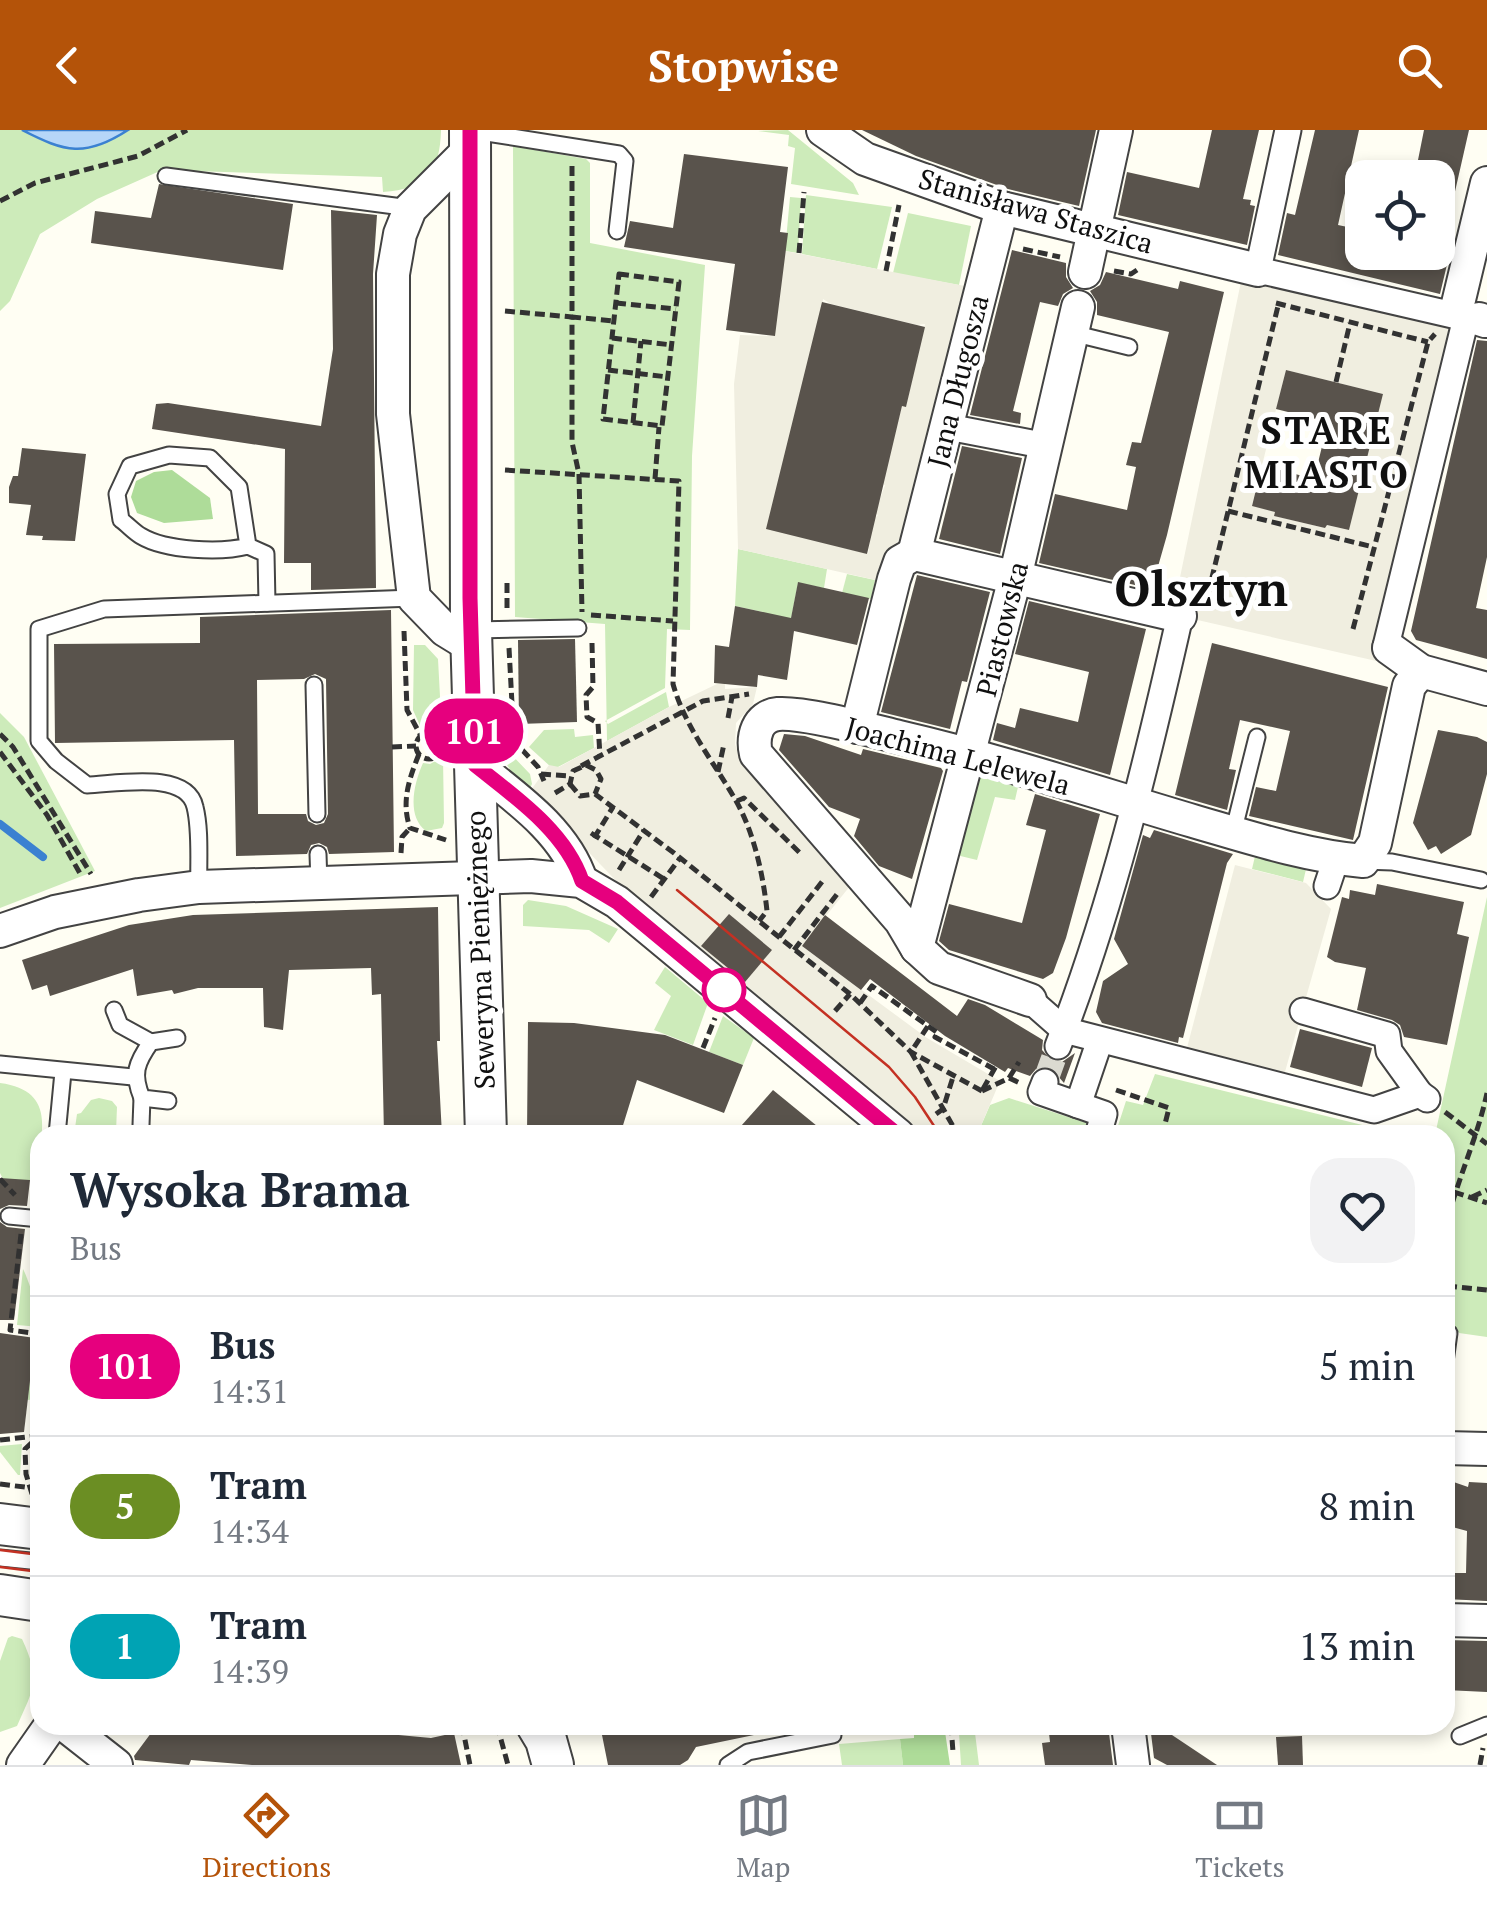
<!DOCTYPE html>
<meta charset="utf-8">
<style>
body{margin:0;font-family:"PT Serif",serif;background:#f2f2f3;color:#1f2937;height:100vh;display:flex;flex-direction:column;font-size:38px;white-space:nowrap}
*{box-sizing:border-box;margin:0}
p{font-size:32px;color:#747a83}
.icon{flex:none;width:55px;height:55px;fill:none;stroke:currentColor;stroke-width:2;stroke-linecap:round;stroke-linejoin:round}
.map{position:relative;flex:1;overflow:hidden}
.drawer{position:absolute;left:30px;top:995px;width:1425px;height:610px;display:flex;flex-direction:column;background:#fff;border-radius:30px;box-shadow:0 5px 15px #0003}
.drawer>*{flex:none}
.badge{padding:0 20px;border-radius:32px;font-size:35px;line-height:65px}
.controls{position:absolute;left:1345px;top:30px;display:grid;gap:20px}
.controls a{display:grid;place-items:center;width:110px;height:110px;border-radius:20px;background:#fff;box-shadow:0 5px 15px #0003;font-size:50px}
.map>.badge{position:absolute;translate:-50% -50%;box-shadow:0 0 0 5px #fff}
.round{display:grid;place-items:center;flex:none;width:105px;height:105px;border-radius:30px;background:#f2f2f3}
.summary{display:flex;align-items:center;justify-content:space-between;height:170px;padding:0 40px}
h1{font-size:48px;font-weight:700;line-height:75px}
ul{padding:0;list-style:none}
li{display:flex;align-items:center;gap:30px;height:140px;padding:0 40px;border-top:2px solid #e0e1e3}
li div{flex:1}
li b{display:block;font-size:38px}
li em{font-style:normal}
li .badge{min-width:110px;font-weight:700;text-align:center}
header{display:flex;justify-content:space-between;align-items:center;height:130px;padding:0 40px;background:#b45309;color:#fff;font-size:45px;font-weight:700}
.tab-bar{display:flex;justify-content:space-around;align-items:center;height:140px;border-top:2px solid #e0e1e3;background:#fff;font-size:28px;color:#747a83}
.tab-bar a{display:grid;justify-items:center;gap:5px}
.tab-bar .on{color:#b45309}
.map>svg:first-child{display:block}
.green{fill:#cdebba}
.forest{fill:#aedc99}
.plaza{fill:#f0eee0;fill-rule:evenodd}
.water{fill:#b6d6f8;stroke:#3b81d1;stroke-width:2.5}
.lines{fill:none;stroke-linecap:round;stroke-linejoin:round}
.stream{stroke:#3b81d1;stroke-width:8}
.building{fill:#59534c;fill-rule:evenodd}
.pedestrian-tunnel{stroke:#dbdad1;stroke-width:25;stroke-dasharray:25 12;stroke-linecap:butt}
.service-casing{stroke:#434343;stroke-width:19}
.pedestrian-casing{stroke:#434343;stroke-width:29}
.minor-casing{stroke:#434343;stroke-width:36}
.tertiary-casing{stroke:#434343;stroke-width:44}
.path{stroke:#323232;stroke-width:5;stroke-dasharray:10 5;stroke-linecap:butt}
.service{stroke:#fff;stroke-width:15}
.pedestrian{stroke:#fff;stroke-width:25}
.minor{stroke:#fff;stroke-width:32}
.tertiary{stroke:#fff;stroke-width:40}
.tram{stroke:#c43123;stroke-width:2.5}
.line-casing{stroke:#fff;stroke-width:22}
.line{stroke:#e6007e;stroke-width:15}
.stop-dot{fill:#fff;stroke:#e6007e;stroke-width:5}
.labels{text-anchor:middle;stroke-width:10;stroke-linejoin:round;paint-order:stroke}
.street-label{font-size:28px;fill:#101010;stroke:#fff}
.district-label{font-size:38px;font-weight:bold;letter-spacing:2.5px;fill:#101010;stroke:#fff}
.town-label{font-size:48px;font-weight:bold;fill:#101010;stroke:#fff}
</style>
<header><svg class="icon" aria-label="back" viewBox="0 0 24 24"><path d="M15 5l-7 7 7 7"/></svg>Stopwise<svg class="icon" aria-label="search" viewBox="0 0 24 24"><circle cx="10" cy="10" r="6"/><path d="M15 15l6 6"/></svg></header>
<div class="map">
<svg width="1487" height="1635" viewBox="0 0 1487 1635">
<rect width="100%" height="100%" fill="#fffef3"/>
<g class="green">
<path d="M0,0H441C440,42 426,59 383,62L382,47L162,40L97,69L40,104L10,171L0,181Z"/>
<path d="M788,0L853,53L859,65L791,54L795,18L788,16L789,5L758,1Z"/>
<path d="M513,16L586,29L590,33V113L705,135L692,326L690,500L667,499L665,558L605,591L608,594L666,562L669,577L607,611L605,494L515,487Z"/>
<path d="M806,65L892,77L877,139L802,124Z"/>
<path d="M790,67L801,68L798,123L785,121Z"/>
<path d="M908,83L971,96L959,155L893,143Z"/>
<path d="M738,419L827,439L824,458L798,453L788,504L763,482L735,476Z"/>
<path d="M847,444L875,450L871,469L842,463Z"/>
<path d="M414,515H425L438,529L442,604L433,599L422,600L413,580Z"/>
<path d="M0,583L24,607L95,741L0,778Z"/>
<path d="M497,594L508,621L530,644L532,654L527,664L507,635Z"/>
<path d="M574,599L575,607L593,605L594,618L556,638L551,637L529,617L544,600Z"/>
<path d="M443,627L444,693L442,698L426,701C406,686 414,653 423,633L430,634Z"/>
<path d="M971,639L1020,648L1015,670L995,667L977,730L948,723Z"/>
<path d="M1256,722L1307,735L1303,752L1252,739Z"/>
<path d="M1487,767V1207L1459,1203L1445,1183V1005H1435Z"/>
<path d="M528,770L566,776L618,799L609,813L589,800L523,796V775Z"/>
<path d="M665,837L708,873L693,915L654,900L671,866L655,853Z"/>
<path d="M723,886L754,908L743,935L709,922Z"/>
<path d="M1155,944L1403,1005H1115L1126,971L1143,975Z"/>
<path d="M0,953C60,961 40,1007 35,1052L3,1049L0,1043Z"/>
<path d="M99,968L112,971L117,977L116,1002L111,1005H74L77,984L81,983L91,970Z"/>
<path d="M1009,968L1087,993L1083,1005H977L990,975Z"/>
<path d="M23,1139C28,1148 40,1185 40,1197L17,1195Z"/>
<path d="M35,1208H40V1269L27,1270Z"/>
<path d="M22,1314L20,1345H18L0,1322V1316Z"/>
<path d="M12,1506L22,1509C41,1550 34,1558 17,1596L0,1602V1531L8,1508Z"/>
<path d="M968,1595H974L979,1635H961L959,1603Z"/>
<path d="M900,1609L903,1635H842L839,1614Z"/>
</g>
<g class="forest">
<path d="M172,340L210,368L213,389L164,393L137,383L131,367L136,351L154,342Z"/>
<path d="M928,1595H944L950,1635H903L900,1609L914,1608V1601Z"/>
</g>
<g class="plaza">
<path d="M785,121L970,157L911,390L893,419L880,451L738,419L734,254L740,205L774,206ZM823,169L831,174L917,195L925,194L906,276H902L882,354L885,355L875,383L878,385L873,390L868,424L794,405Z"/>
<path d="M1244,137L1456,182L1385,533L1180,486L1178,457ZM1286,240L1383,264L1349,400L1327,395L1325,398L1275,386V382L1252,375Z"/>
<path d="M725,553V559L757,557L753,574L736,593L735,614L741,632L850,756L802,816L927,908L1000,951L977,1005H914L647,783L577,710L526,667L549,635L559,637L669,577L717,554Z"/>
<path d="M1235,735L1306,753L1331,779L1281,956L1183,933Z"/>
</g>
<path class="water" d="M22,0H128C85,28 65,22 22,0Z"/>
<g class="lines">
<path class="stream" d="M0,694L43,727"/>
</g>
<g class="building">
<path d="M862,0H1096L1079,76L1008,59L916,26Z"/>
<path d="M1212,0H1259L1243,69L1251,70L1250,75L1255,76L1247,115L1118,85L1127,42L1199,58Z"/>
<path d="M1315,0H1359L1338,95L1362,100V122H1450L1440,164L1278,125L1287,83L1295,85Z"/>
<path d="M1424,0H1469L1446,101L1438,100V34L1418,30Z"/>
<path d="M684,24L788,37L780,102L788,103L775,206L726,200L735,134L624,117L630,91L673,98Z"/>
<path d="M159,54L293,74L283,140L91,113L95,81L151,88Z"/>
<path d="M331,80L377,85L373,144L376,458L311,460V433H284L285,319L152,299L156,274L168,273L321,296L333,219Z"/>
<path d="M1012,120L1066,133V147L1073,158L1063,164L1058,176L1040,172L1013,281L1021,283L1020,294L970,285Z"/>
<path d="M1106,142L1178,159L1180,151L1224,162L1167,405L1153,454L1148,458L1039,433L1055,364L1127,380L1136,337L1126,335L1132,312L1141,313L1169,202L1097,185V172L1090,161L1100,155Z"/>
<path d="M822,172L925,197L906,277L902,276L867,424L766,399Z"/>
<path d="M1477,210L1487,211V427L1476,478L1487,480V529L1416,510L1411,501Z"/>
<path d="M1286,240L1383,264L1349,400L1327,395L1325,398L1274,386L1275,382L1252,376L1262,335L1314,349L1328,292L1276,279Z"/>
<path d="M962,316L1022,328L1000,424L939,409Z"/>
<path d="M22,318L86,324L75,411L42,410L43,406L26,405L31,375L9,373V357L13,346H18Z"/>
<path d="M917,445L990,462L967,552L962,551L950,599L881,582Z"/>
<path d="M798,452L869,468L857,515L794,501L787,550L758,545L757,557L714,553L715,515L729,517L735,476L791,488Z"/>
<path d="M1029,471L1146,499L1110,645L993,610L997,593L1015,598L1020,578L1078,592L1089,542L1015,524Z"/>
<path d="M391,480L394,722L329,724L327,717L319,713L311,715L307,724L236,726L234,610L55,613L54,514L200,513V487ZM315,544L326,549L328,684L324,693L316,695L308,691L306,684H258L257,550L304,549Z"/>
<path d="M575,509L577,592L519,594L518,510Z"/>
<path d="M1212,513L1388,557L1353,710L1249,686L1256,657L1276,661L1290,601L1240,590L1229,639L1236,640L1227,680L1175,665Z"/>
<path d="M1438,600L1477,607L1487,612V644L1471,705L1441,724L1436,716L1428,720L1413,693Z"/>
<path d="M784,604L805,606L861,625L863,619L941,638L943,641L912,749L879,736L854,706L860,689L829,677L779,620Z"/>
<path d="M1035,664L1100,684L1066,808L1053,843L1043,849L949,820L939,811L949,774L1022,793L1046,700L1026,695Z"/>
<path d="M1154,700L1233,724L1227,733L1183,908L1179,907L1178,913L1102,893L1096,882L1103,851L1128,834L1114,809L1143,705L1150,708Z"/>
<path d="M1377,754L1464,772L1457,804L1469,807L1447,915L1404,907L1400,895L1392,890L1357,880L1366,838L1335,832L1327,827L1342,767L1349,769L1350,760L1375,765Z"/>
<path d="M438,777L440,911H437L442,1005H384L381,864L372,865L371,838L289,840L283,900L264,897L263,858H198L174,864L172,860L137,866L133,839L50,866L47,855L32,860L22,830L129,795L193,785Z"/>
<path d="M729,784L772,820L745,852L701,816Z"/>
<path d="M825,785L957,886L968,869L985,875L1043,910L1042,920L1052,931L1062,932L1075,923L1064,953L1050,937L1036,939L1030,946L1008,938L1005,942L945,906L870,849L861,860L802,816Z"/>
<path d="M528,892L574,893L665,905L743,935L724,983L637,950L620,1005H527Z"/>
<path d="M1300,899L1372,918L1362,957L1290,937Z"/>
<path d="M773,960L828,1005H733Z"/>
<path d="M0,1048L30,1050L27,1076L9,1075L0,1079Z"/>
<path d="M0,1092L7,1097L25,1099L14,1190H0Z"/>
<path d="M0,1203L35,1208L24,1302L0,1304Z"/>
<path d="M1445,1349L1468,1357L1469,1352L1487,1353V1471L1445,1469V1443H1466L1467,1401L1445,1395Z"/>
<path d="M1445,1510L1487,1511V1562L1445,1560Z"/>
<path d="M157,1595H291L431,1608L454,1603L461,1635H252L191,1630L189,1635L135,1630L134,1626Z"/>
<path d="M600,1595H753L754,1605L696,1617L688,1630L680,1635H608Z"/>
<path d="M1048,1595H1108L1113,1635H1045L1042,1613L1050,1612Z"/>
<path d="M1150,1595H1157L1217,1635H1167L1154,1628Z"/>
<path d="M1302,1606L1303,1635H1278L1276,1607Z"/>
</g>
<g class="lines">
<path class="pedestrian-tunnel" d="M1045,952L1058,916"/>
<g class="service-casing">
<g id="service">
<path d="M474,1L619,24L625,31L617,101"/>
<path d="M166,46L410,78"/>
<path d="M1072,203L1129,217"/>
<path d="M248,416C221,423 166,421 141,406C134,402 128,395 121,390L117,364L130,336L169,325L210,328L239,357L248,416L266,424L267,473"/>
<path d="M475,500L578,498"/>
<path d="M314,555L317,684"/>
<path d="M1233,703L1257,607"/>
<path d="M318,724L319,754"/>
<path d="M1363,731L1392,732L1481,750"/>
<path d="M199,757C198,732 201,701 195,677C187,640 117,654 87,655L56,631L39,611V499L104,479L414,468"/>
<path d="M114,880L120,895L151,912"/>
<path d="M0,934L133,947"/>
<path d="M168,971L142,968C132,944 136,933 151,912L177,908"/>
<path d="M141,995L142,968"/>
<path d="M57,1005L63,942"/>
<path d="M9,1086L40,1089"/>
<path d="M1445,1232L1449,1203"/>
<path d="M0,1428L40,1432"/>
<path d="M1460,1606L1487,1595"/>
<path d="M728,1635L748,1622L833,1605"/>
</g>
</g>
<g class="pedestrian-casing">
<g id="pedestrian">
<path d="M1288,0L1258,140L1466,188L1386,516L1389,518"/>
<path d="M948,297L1047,316"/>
<path d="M1327,756L1336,729"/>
<path d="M1030,870L1064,900L1374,980L1420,964L1427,969"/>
<path d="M1303,881L1387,905L1389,921L1420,964"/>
<path d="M1058,916C1112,777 1147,632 1180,486"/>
<path d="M1045,952L1041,962L1104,984L1098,1005"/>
<path d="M1078,975L1100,910"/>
</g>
</g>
<g class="minor-casing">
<g id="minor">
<path d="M823,0L865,29L1002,78L1258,140"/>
<path d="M469,20L410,79L400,104L393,144V284L414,468L445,500L471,516"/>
<path d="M1085,142L1116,0"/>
<path d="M1456,182L1487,53"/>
<path d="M1479,189L1485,191"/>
<path d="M914,424L1002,78"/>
<path d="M914,424L1180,486"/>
<path d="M1389,518L1421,541L1487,559"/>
<path d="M857,597L894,449L900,432L914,424"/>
<path d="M475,635C515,667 565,701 581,751"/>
<path d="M0,801L55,782L139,765L199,757L531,746L581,751L617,772L898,1005"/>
<path d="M917,818L1015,448L1078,177"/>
<path d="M1030,870L939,838L917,818L901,791L756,624C752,607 757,586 778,584C805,582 870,600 899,607C998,630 1095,662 1193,691C1248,707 1306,726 1363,731L1375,713L1409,556L1421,541"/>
<path d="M1445,1318L1487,1319"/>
<path d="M1445,1490L1487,1491"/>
<path d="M65,1595L116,1635"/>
<path d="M1128,1595L1133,1635"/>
<path d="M23,1635L51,1595"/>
</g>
</g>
<g class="tertiary-casing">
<g id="tertiary">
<path d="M470,0L471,500L486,1005"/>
<path d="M0,1394L40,1399"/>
<path d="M0,1465L40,1471"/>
<path d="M537,1595L546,1610L553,1635"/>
</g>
</g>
<g class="path">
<path d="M572,36V187L613,191"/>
<path d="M0,71L35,53L138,26L187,0"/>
<path d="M1023,119L1060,127"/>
<path d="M799,123L804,62"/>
<path d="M886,141L899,75"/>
<path d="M1114,141L1131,144L1137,140"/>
<path d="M619,144L679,152L662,296L603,289Z"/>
<path d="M616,173L676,179"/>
<path d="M1276,173L1428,212"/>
<path d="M505,181L572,187V312L579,344L582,482"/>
<path d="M612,208L672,215"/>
<path d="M608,240L668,247"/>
<path d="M1336,252L1350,193"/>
<path d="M633,293L641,211"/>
<path d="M505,340L679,351L673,554C685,597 713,631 735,669C754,702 763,744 767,781L759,791"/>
<path d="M655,349L659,297"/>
<path d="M1228,381L1373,417"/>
<path d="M507,453V482"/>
<path d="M1208,464L1278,176"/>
<path d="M591,485L673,491"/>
<path d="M1353,499L1428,212L1435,204"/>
<path d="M404,501L407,580L421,606"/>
<path d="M592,513L593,557L586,565L587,587L598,593L600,626"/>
<path d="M509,518L514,611L538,637L544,651"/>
<path d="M728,588L732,567"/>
<circle cx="429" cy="616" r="13"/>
<path d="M0,604L13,617L91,744"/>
<path d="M392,617L416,616"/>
<path d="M0,622L47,685L82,747"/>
<path d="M419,624C409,649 401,672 410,698L446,710"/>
<path d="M581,636L703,571L749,564"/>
<path d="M718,642L724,614"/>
<path d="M541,644L570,646"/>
<path d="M570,654L580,666L595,664L674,723L850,864L911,922L982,961"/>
<path d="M555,663L570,654L573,641L586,635L596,640L601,649L595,664"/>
<path d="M737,671L744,668L800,723"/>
<path d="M591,703L664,749"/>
<path d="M594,708L613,677"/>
<path d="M401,723L402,707L410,698"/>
<path d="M619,740L644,700"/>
<path d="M651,767L680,728"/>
<path d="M779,807L825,748"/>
<path d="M794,820L838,763"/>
<path d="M860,873L872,856L928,896L911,922L958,1005"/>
<path d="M835,881L850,864"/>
<path d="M928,896L938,903L935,907L994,939"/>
<path d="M703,918L715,888"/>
<path d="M1009,948L1019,932"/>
<path d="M983,959L996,936"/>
<path d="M1116,960L1169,978L1164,998L1182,1005"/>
<path d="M982,961L1009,948L1020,953"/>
<path d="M1445,982L1487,1014"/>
<path d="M936,984L943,979L953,947"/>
<path d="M0,1049L15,1065"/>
<path d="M1454,1062L1487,1073"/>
<path d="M1472,1067L1487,1060"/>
<path d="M1445,1101C1455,1054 1477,1010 1487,963"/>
<path d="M21,1104L10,1200L40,1204"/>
<path d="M1445,1137L1448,1166L1445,1169"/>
<path d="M1447,1156L1487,1160"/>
<path d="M0,1310L36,1306"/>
<path d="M0,1354L32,1358"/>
<path d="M32,1364L26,1344L25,1319L39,1306L40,1294"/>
<path d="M462,1595L470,1635"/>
<path d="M497,1595L508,1635"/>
<path d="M951,1595L953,1622"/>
<path d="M1480,1635L1483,1618"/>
</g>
<use href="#service" class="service"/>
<use href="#pedestrian" class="pedestrian"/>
<use href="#minor" class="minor"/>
<use href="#tertiary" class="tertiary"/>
<g class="tram">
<path d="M677,760L889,937L915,967L940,1005"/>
<path d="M0,1420L40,1425"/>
<path d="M0,1437L40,1442"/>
</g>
</g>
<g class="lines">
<g class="line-casing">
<path id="line" d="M470,0V468L475,635C515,667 565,701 582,751L617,772L898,1005"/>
</g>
<use href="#line" class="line"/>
</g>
<circle class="stop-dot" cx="724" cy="860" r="20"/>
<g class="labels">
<g class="street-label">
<text transform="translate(1036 81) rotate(16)" y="10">Stanisława Staszica</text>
<text transform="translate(958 251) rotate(-76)" y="10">Jana Długosza</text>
<text transform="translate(1002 499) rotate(-76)" y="10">Piastowska</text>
<text transform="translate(958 626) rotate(15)" y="10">Joachima Lelewela</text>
<text transform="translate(480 820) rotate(-92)" y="10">Seweryna Pieniężnego</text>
</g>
<g class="district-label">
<text x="1327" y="314">STARE<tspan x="1327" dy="44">MIASTO</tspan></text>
</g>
<g class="town-label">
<text x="1201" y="476">Olsztyn</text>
</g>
</g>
</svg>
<div class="controls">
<a><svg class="icon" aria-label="locate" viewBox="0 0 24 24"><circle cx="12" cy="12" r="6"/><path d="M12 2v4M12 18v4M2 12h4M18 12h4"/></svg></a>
</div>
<b class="badge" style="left:474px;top:601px;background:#e6007e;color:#fff">101</b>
<section class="drawer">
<div class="summary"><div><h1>Wysoka Brama</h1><p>Bus</p></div><a class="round"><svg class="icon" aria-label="heart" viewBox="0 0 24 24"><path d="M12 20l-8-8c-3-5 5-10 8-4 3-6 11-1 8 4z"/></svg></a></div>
<ul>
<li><span class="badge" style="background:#e6007e;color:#fff">101</span><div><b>Bus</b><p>14:31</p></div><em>5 min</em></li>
<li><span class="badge" style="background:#6b8e23;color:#fff">5</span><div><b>Tram</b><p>14:34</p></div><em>8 min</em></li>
<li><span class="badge" style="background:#00a3b4;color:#fff">1</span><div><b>Tram</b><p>14:39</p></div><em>13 min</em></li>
</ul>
</section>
</div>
<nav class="tab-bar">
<a class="on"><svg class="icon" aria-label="directions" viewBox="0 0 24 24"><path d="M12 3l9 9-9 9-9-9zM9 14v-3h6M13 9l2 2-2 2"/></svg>Directions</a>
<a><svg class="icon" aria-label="map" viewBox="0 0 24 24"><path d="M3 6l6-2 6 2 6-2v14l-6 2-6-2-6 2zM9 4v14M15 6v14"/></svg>Map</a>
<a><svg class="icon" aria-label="tickets" viewBox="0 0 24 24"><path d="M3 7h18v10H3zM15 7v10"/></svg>Tickets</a>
</nav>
